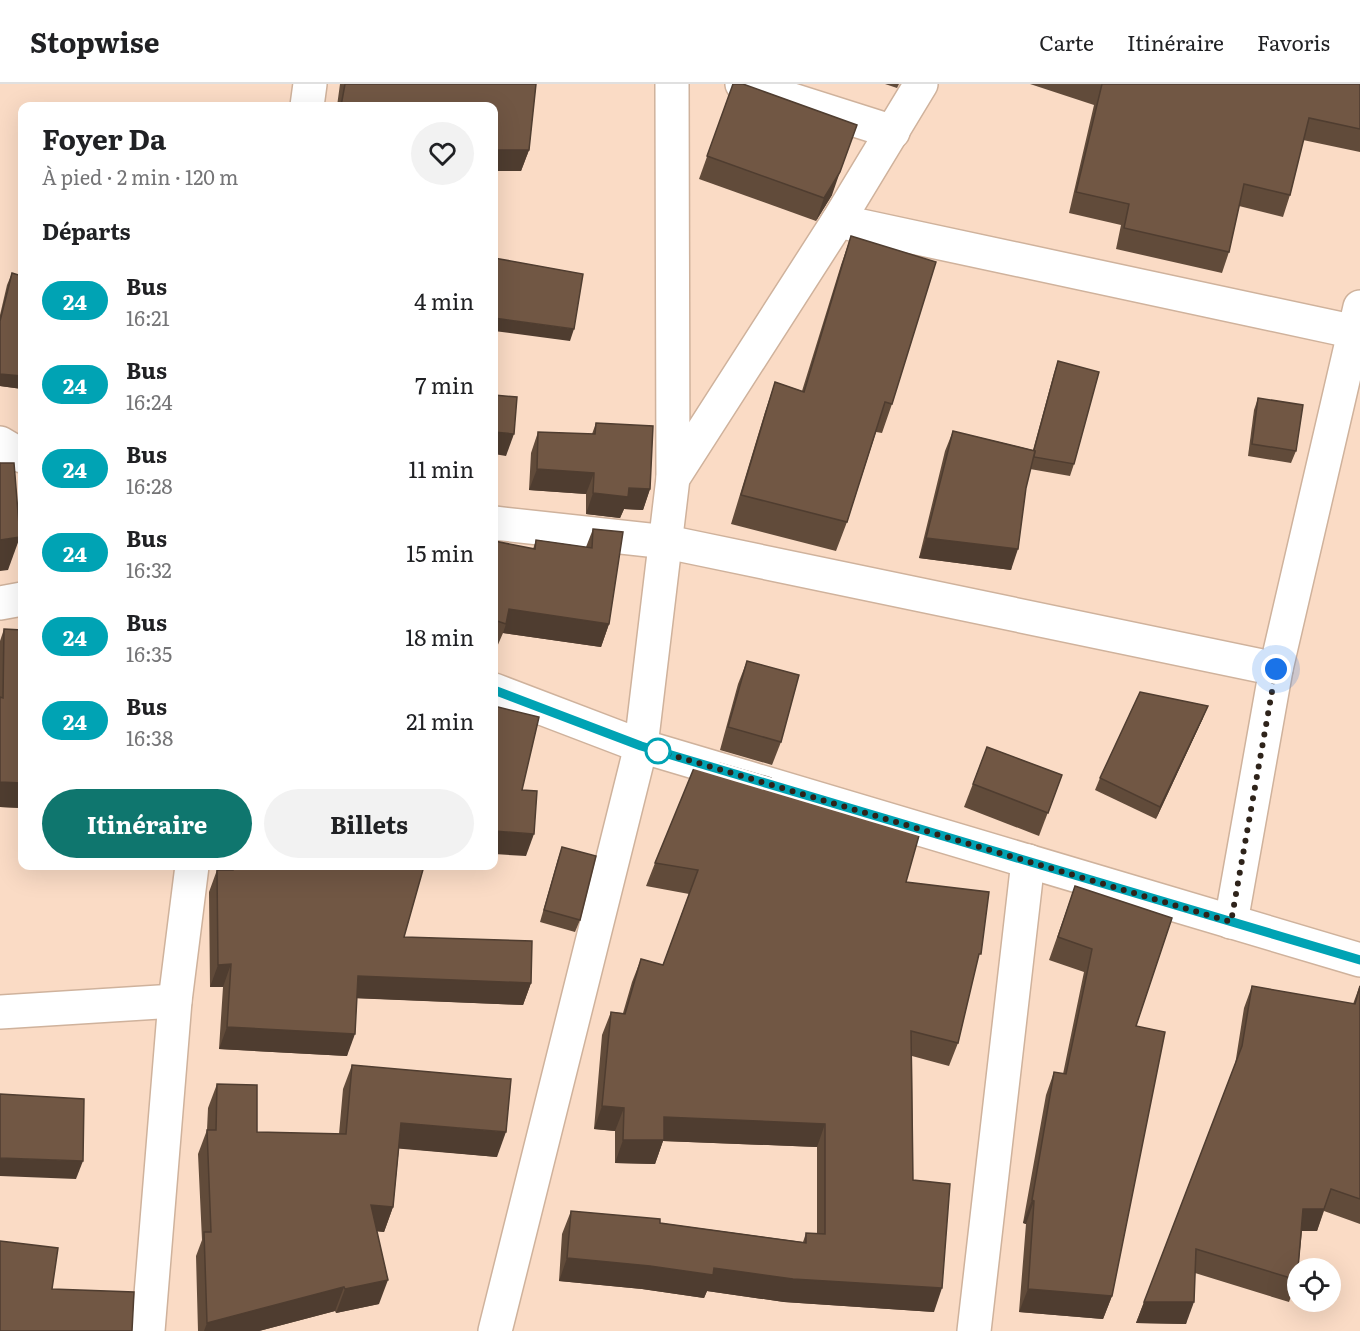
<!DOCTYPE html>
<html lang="fr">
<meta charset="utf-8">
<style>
body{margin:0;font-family:Literata,serif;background:#f2f2f2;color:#202124;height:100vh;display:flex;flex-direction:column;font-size:22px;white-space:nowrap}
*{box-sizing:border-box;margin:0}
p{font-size:20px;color:#757577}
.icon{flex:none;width:33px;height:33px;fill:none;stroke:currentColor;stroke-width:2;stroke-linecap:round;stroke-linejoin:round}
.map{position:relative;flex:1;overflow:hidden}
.drawer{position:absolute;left:18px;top:18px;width:480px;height:768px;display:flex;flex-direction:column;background:#fff;border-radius:12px;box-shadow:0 6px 24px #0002}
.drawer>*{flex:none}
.badge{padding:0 12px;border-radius:20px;font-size:21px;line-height:39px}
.fabs{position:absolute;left:1287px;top:1174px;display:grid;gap:12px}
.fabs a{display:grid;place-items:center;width:54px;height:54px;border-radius:50%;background:#fff;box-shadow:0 6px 24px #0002;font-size:30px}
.you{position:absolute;width:30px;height:30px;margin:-15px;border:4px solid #fff;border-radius:50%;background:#1a73e8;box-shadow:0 0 0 9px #1a73e833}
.map>.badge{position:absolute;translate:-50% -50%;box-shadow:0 0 0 3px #fff}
h2{padding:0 24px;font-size:22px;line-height:54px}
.round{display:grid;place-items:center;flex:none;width:63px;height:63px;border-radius:32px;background:#f2f2f2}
.summary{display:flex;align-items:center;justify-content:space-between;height:102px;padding:0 24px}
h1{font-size:28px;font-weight:700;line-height:45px}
.action{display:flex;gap:12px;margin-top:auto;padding:12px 24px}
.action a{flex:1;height:69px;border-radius:36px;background:#0f766e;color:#fff;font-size:24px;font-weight:700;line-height:69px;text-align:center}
.action a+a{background:#f2f2f2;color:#202124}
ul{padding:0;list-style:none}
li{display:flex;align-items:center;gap:18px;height:84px;padding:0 24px}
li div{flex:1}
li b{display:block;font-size:22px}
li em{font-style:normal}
li .badge{min-width:66px;font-weight:700;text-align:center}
header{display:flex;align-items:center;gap:36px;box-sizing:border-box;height:84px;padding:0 30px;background:#fff;border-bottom:2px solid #e0e0e0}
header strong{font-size:28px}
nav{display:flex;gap:33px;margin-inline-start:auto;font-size:21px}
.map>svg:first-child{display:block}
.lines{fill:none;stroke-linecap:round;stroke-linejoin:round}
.minor-casing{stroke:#cfb29c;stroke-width:36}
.tertiary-casing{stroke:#cfb29c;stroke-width:36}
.minor{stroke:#fff;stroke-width:33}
.tertiary{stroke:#fff;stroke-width:33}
.wall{fill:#614b3a}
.shaded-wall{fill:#4f3d30}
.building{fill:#715744;stroke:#4f3d30;stroke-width:1.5}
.line-casing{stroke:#fff;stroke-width:14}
.line{stroke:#00a3b4;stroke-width:9}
.walk{stroke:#2e231a;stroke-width:6;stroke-dasharray:0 10.8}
.stop-dot{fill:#fff;stroke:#00a3b4;stroke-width:3}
</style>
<header>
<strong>Stopwise</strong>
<nav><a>Carte</a><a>Itinéraire</a><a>Favoris</a></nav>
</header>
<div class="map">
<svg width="1360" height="1247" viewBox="0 0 1360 1247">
<rect width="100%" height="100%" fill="#fadbc5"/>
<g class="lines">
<g class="minor-casing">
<g id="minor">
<path d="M672,0L673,394"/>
<path d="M742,0L893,48"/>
<path d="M307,22L310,0"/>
<path d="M838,137L1360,249"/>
<path d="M494,439L667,458L1276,585"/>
<path d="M0,519L22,515"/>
<path d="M1231,838L1276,585L1360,223"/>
<path d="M0,928L175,917"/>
<path d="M148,1247L175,917L192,782"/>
<path d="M495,1247L641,662L673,394L838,137L921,0"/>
<path d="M974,1247L1028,777"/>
</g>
</g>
<g class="tertiary-casing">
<g id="tertiary">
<path d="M0,359L22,372"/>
<path d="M494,606L641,662L1360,876"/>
</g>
</g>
<use href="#minor" class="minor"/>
<use href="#tertiary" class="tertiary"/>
</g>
<g class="wall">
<path d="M340,0H536L529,66L521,87H494V22H337Z"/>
<path d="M733,0L832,111L816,137L699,95Z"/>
<path d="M885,0H899L897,4Z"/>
<path d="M1030,0H1360V68L1303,56L1290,111L1283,133L1239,122L1229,168L1222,189L1116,165L1121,141L1069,129L1094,21Z"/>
<path d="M851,152L892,320L882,349L876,348L847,438L836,467L731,440L765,328L775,298L802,307L841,181Z"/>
<path d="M12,189L22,305L0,302V231L7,201Z"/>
<path d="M1058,277L1074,380L1070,392L1030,385L1026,404L1011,486L919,474L945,367L953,347L1033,366L1054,289Z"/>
<path d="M1258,314L1296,367L1291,379L1248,372L1254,326Z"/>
<path d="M596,339L650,405L643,426L624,425L620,434L586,430V410L529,406L531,369L538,348L592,350Z"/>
<path d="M593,445L609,540L601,563L503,549L497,563L494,562V457L533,465L536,456L586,463Z"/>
<path d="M4,545L22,546V724L0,723V557Z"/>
<path d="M747,577L781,658L772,681L720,666L738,600Z"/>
<path d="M1203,634L1156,735L1095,706L1100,694Z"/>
<path d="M987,663L1062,691L1039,752L964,723Z"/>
<path d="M719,679L768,705L906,798L975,886L958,959L949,982L912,972L913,1096L934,1228L784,1218L707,1207L704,1214L642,1205L559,1197L562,1150L571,1127L803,1158L806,1149H817V1063L663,1057L655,1080L615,1079V1047L594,1045L602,951L611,928L623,929L632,898L641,875L663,881L689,810L646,802L655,779L714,690Z"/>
<path d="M562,763L580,836L575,848L540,838L558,775Z"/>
<path d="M226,782H424L404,853L531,899L523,921L357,914L347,972L219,965L223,903H210L209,808L217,786H226Z"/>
<path d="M1075,802L1136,942L1112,1212L1103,1235L1019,1228L1026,1140L1023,1139L1046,1011L1054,988L1063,990L1084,888L1049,876Z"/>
<path d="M1360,901V1140L1324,1127L1317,1147H1302L1297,1196L1289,1218L1195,1189L1186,1240L1136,1239L1235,981L1244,924L1252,902L1353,920Z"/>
<path d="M352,981L497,1073L399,1064L393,1123L384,1148L377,1147L379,1220L336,1229L335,1227L259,1247H198L196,1172L202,1156L198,1070L207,1046L208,1024L217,1000L257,1048L339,1050L343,1005Z"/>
</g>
<g class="shaded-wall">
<path d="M494,66H529L521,87H494Z"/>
<path d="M840,88L832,111L816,137L824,114Z"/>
<path d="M494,234L574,245L570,257L494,247Z"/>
<path d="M0,290L22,292V305L0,302Z"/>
<path d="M494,348L514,350L506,372L494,370Z"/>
<path d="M537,385L594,389L586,410L529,406Z"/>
<path d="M629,404L650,405L643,426L624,425L620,434L586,430L593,409Z"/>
<path d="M20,453L8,486L0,487V456Z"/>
<path d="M926,454L1018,465L1011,486L919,474Z"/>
<path d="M509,525L609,540L601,563L503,549L506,540Z"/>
<path d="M1208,622L1203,634L1156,735L1160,723Z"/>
<path d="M0,698L22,699V724L0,723Z"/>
<path d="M494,747L534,750L526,772L494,770Z"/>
<path d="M231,880L223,903H210L218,881Z"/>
<path d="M358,892L531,899L523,921L350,914Z"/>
<path d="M227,943L355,950L347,972L219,965Z"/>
<path d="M602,1022L624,1024L615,1047L594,1045Z"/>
<path d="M664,1033L825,1040L817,1063L663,1057L655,1080L615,1079L623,1056Z"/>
<path d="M401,1039L506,1048L497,1073L392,1064Z"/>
<path d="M0,1074L83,1077L76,1095L0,1092Z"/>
<path d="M1032,1116L1034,1117L1026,1140L1023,1139Z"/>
<path d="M371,1121L393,1123L384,1148L362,1146Z"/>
<path d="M1303,1125H1324L1317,1147H1296Z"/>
<path d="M567,1174L714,1184L942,1204L934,1228L784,1218L707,1207L704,1214L642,1205L559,1197Z"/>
<path d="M388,1196L379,1220L336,1229L345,1205Z"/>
<path d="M344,1203L335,1227L259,1247H204L207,1239Z"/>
<path d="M1028,1205L1112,1212L1103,1235L1019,1228Z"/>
<path d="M1144,1218H1194L1186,1240L1136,1239Z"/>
</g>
<g class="building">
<path d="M345,0H536L529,66H494V22H341Z"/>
<path d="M733,0H743L857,41L840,88L824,114L707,72Z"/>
<path d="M1102,0H1360V45L1309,34L1290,111L1244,100L1229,168L1124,144L1129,120L1076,108Z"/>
<path d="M851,152L936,178L892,320L885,318L847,438L741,411L775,298L804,308Z"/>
<path d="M494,174L583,190L574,245L494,234Z"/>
<path d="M12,189L22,192V292L0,290V237Z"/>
<path d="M1058,277L1099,288L1074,380L1034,373L1035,367L1034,366Z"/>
<path d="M494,311L517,313L514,350L494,348Z"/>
<path d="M1258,314L1303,321L1296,367L1252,360Z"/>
<path d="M596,339L653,342L650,405L629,404L628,413L593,409L594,389L537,385L538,348L595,350Z"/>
<path d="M953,347L1035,367L1026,404L1018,465L926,454Z"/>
<path d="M0,379H14L20,453L0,456Z"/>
<path d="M593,445L623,448L609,540L509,525L506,540L494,536V457L535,465L536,456L592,464Z"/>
<path d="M4,545L22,546V699L0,698V613L3,614Z"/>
<path d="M747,577L799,591L781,658L728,643Z"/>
<path d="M1140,608L1208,622L1160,723L1100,694Z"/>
<path d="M494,622L539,633L522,706L537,707L534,750L494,747Z"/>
<path d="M987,663L1062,691L1048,729L973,700Z"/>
<path d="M719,679L771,694L768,705L920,748L906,798L989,808L981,870H979L958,959L911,947L913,1096L950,1100L942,1204L793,1195L714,1184L713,1191L650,1182L567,1174L571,1127L660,1135V1139L806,1159V1149L825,1150V1040L664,1033V1056H623L624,1024L602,1022L611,928L625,930L641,875L663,881L698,786L655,779L694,684L715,690Z"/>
<path d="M562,763L596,772L580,836L544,826Z"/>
<path d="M233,782H424L404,853L532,857L531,899L358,892L355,950L227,943L231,880L218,881L217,786H233Z"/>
<path d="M1075,802L1172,834L1136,942L1165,948L1112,1212L1028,1205L1034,1117L1032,1116L1054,988L1066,990L1092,865L1058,853Z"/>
<path d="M1252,902L1355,920L1360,902V1115L1331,1105L1324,1125H1303L1297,1196L1196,1165L1194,1218H1144L1242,962Z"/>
<path d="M352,981L511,995L506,1048L401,1039L393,1123L371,1121L388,1196L345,1205L344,1203L207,1239L204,1148H211L207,1046H216L217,1000L257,1001V1048L346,1050Z"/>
<path d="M0,1010L84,1015L83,1077L0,1074Z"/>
<path d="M0,1157L58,1164L52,1205L134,1208L132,1247H0Z"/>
</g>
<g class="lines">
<g class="line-casing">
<path id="line" d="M494,606L641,662L1360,876"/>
</g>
<use href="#line" class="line"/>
<path class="walk" d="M658,667L1231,838L1276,585"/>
</g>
<circle class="stop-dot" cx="658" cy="667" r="12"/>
</svg>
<div class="fabs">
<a><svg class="icon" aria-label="locate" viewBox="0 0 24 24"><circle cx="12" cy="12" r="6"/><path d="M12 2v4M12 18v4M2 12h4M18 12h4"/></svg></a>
</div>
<div class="you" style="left:1276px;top:585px"></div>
<section class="drawer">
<div class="summary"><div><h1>Foyer Da</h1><p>À pied · 2 min · 120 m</p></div><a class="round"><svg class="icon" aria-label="heart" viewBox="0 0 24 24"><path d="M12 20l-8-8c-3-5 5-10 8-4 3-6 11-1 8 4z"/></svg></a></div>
<h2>Départs</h2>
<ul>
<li><span class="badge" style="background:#00a3b4;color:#fff">24</span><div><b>Bus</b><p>16:21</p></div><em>4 min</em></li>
<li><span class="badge" style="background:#00a3b4;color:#fff">24</span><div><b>Bus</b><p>16:24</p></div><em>7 min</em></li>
<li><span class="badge" style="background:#00a3b4;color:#fff">24</span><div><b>Bus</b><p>16:28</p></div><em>11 min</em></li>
<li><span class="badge" style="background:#00a3b4;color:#fff">24</span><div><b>Bus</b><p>16:32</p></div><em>15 min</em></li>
<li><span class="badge" style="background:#00a3b4;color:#fff">24</span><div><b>Bus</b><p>16:35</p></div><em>18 min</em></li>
<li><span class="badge" style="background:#00a3b4;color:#fff">24</span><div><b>Bus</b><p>16:38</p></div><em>21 min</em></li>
</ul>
<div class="action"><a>Itinéraire</a><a>Billets</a></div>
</section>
</div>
